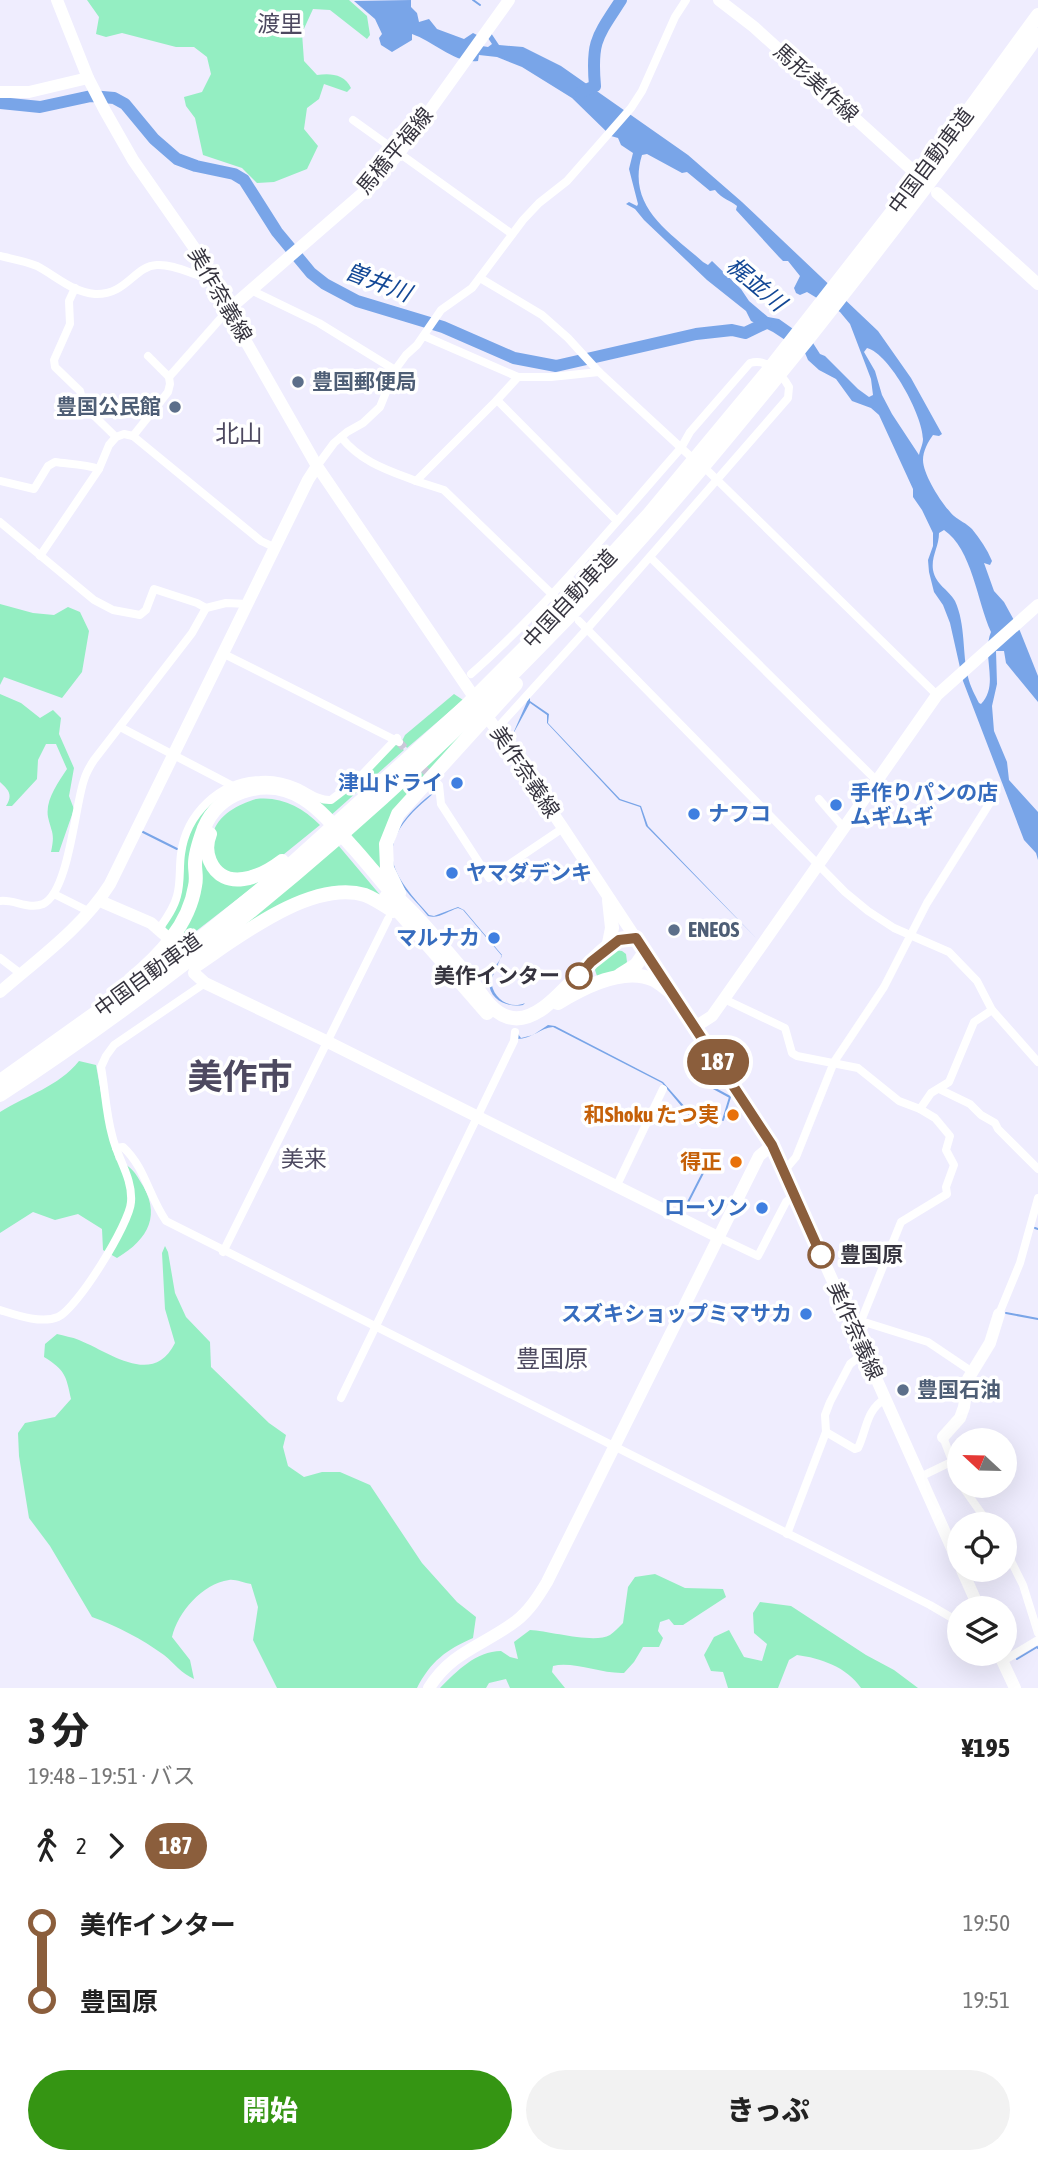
<!DOCTYPE html>
<html lang="ja">
<meta charset="utf-8">
<style>
body{margin:0;font-family:"Asap Condensed","Noto Sans JP",sans-serif;background:#f2f2f2;color:#222;height:100vh;display:flex;flex-direction:column;font-size:26px;white-space:nowrap}
*{box-sizing:border-box;margin:0}
p{font-size:23px;color:#767676}
.icon{flex:none;width:38px;height:38px;fill:none;stroke:currentColor;stroke-width:2;stroke-linecap:round;stroke-linejoin:round}
.map{position:relative;height:1688px;overflow:hidden}
.details{display:flex;flex-direction:column;background:#fff;flex:1}
.details>*{flex:none}
.badge{padding:0 14px;border-radius:23px;font-size:24px;line-height:46px}
.needle{width:46px;rotate:292deg}
.fabs{position:absolute;left:947px;top:1428px;display:grid;gap:14px}
.fabs a{display:grid;place-items:center;width:70px;height:70px;border-radius:50%;background:#fff;box-shadow:0 7px 28px #0002;font-size:35px}
.map>.badge{position:absolute;translate:-50% -50%;box-shadow:0 0 0 4px #fff}
.legs{display:flex;align-items:center;gap:10px;height:77px;padding:0 28px;font-size:23px}
.legs p{margin-inline-start:auto}
.head{display:flex;align-items:center;justify-content:space-between;height:119px;padding:0 28px}
h1{font-size:38px;font-weight:800;line-height:52px}
.action{display:flex;gap:14px;margin-top:auto;padding:14px 28px}
.action a{flex:1;height:80px;border-radius:42px;background:#359513;color:#fff;font-size:28px;font-weight:800;line-height:80px;text-align:center}
.action a+a{background:#f2f2f2;color:#222}
ul{padding:0 28px;list-style:none}
li{display:flex;align-items:center;gap:24px;height:77px;font-size:26px}
li i{display:grid;place-items:center;width:10px;height:100%;margin:0 9px;background:currentColor}
li i::after{content:'';width:18px;height:18px;margin:-9px;border:5px solid;border-radius:50%;background:#fff}
li p{margin-inline-start:auto}
li:first-child i{background:linear-gradient(#0000 50%,currentColor 0)}
li:last-child i{background:linear-gradient(currentColor 50%,#0000 0)}
.map>svg:first-child{display:block}
.green{fill:#94eec2}
.water{fill:#79a5e8;fill-rule:evenodd}
.lines{fill:none;stroke-linecap:round;stroke-linejoin:round}
.stream{stroke:#79a5e8;stroke-width:2}
.river{stroke:#79a5e8;stroke-width:12}
.street-tunnel{stroke:#cac8d8;stroke-width:8;stroke-dasharray:8 4;stroke-linecap:butt}
.street{stroke:#fff;stroke-width:8}
.secondary{stroke:#fff;stroke-width:12}
.primary{stroke:#fff;stroke-width:12}
.highway{stroke:#fff;stroke-width:14}
.line-1-casing{stroke:#fff;stroke-width:16}
.line-1{stroke:#8b5e3c;stroke-width:10}
.service-dot{fill:#5c6f8a;stroke:#fff;stroke-width:2.5}
.shop-dot{fill:#3f7fe0;stroke:#fff;stroke-width:2.5}
.stop-1-dot{fill:#fff;stroke:#8b5e3c;stroke-width:3.5}
.food-dot{fill:#e8710a;stroke:#fff;stroke-width:2.5}
.labels{text-anchor:middle;stroke-width:7;stroke-linejoin:round;paint-order:stroke}
.street-label{font-size:21px;fill:#36343f;stroke:#fff}
.service-label{font-size:21px;font-weight:bold;fill:#4e5e75;stroke:#fff;text-anchor:start}
.shop-label{font-size:21px;font-weight:bold;fill:#366cbe;stroke:#fff;text-anchor:end}
.stop-label{font-size:21px;font-weight:bold;fill:#36343f;stroke:#fff;text-anchor:end}
.food-label{font-size:21px;font-weight:bold;fill:#c56008;stroke:#fff;text-anchor:end}
.neighbourhood-label{font-size:23px;fill:#4d4960;stroke:#fff}
.water-label{font-size:23px;font-style:italic;fill:#124795;stroke:#fff}
.quarter-label{font-size:24px;fill:#4d4960;stroke:#fff}
.town-label{font-size:35px;font-weight:bold;fill:#4d4960;stroke:#fff}
</style>
<div class="map">
<svg width="1038" height="1688" viewBox="0 0 1038 1688">
<rect width="100%" height="100%" fill="#efedfe"/>
<g class="green">
<path d="M87,0H349L367,16L370,35L367,39L330,10L313,9L302,33L304,61L317,75C330,73 345,74 351,88L347,92L324,84L319,99L307,108L304,129L318,146L307,169L274,182L257,183L242,168L203,155L195,118L186,106L184,97L202,92L211,74L207,57L194,47H176L122,33L106,37L96,34L99,17Z"/>
<path d="M0,604L33,613L54,615L68,607L80,612L89,631L82,672L62,698L4,677L0,685Z"/>
<path d="M0,694L21,703L40,718L53,710L61,718L59,734L74,768L69,796L74,809L59,852H51C55,833 52,834 48,817C45,800 58,783 67,769L56,744H46L38,760L37,779L12,806H6C13,795 9,790 0,782Z"/>
<path d="M454,694L463,700L407,748L402,741L405,735Z"/>
<path d="M466,729L398,810L385,873L348,837Z"/>
<path d="M394,744L398,745L404,750L329,817C310,796 288,783 259,785C246,786 235,791 224,798C186,827 199,855 190,895C187,909 180,922 172,934L170,936L166,933C162,920 177,906 180,894C184,880 180,865 183,851C190,817 215,789 250,782C263,780 279,782 292,787C302,790 320,806 331,802C351,794 379,761 394,744Z"/>
<path d="M256,799C281,796 302,807 320,825L273,863L235,876L214,863C214,854 211,842 213,834C217,815 239,804 256,799Z"/>
<path d="M338,845L386,902L331,891L195,963Z"/>
<path d="M201,848L210,871L266,877L160,959L180,934Z"/>
<path d="M614,950L622,951L626,954L627,962C621,973 609,974 597,976L594,967Z"/>
<path d="M79,1061L96,1065L108,1131L116,1160C129,1165 133,1169 140,1181C162,1214 149,1239 117,1258L103,1250L102,1229L78,1214L55,1220L33,1212L0,1233V1112C27,1095 58,1087 79,1061Z"/>
<path d="M165,1246L168,1252L175,1293L186,1317L210,1342L211,1367L269,1423L286,1435L283,1447L288,1466L304,1477L322,1472H340L370,1485L422,1563L457,1602L476,1617L473,1638C446,1650 431,1661 417,1688H277L253,1640L258,1607L251,1584C244,1583 235,1579 229,1580C202,1584 178,1612 172,1637L190,1660L194,1679C181,1673 175,1664 164,1655C142,1639 117,1626 92,1617L50,1546L29,1518L19,1456L18,1433L25,1423L55,1417L71,1399C66,1375 65,1370 44,1357L45,1344L57,1334C64,1336 72,1337 79,1340C111,1353 153,1387 175,1343L165,1309L162,1253Z"/>
<path d="M655,1574L685,1588L723,1589L726,1597L683,1625H674L669,1619L660,1622L658,1631L663,1638L659,1647H643L634,1662L624,1673C601,1674 573,1661 553,1666L552,1672L565,1688H510L506,1679L489,1683L486,1688H440C457,1671 476,1651 501,1651L510,1657L518,1659L514,1642L530,1630C550,1631 594,1644 610,1635C614,1632 619,1627 623,1623L628,1587L635,1577Z"/>
<path d="M760,1602L791,1606L866,1655L894,1670L918,1688H861C847,1667 820,1658 797,1655L789,1660L778,1688H728L723,1672L711,1671L704,1655L714,1637L729,1630L744,1657L762,1661L767,1644L754,1633L753,1613Z"/>
</g>
<g class="water">
<path d="M411,0V7L417,13L419,22L429,19L437,29L464,39L473,33L477,35L482,46L488,47L492,44L486,35L491,33L499,45L523,47L561,66L688,155L742,202L878,331L911,378L942,434L939,436L933,435C928,442 923,451 923,460C923,475 943,506 954,516C960,521 966,523 972,529C980,539 987,549 992,561L990,565L984,563L994,591L1004,602L1020,631L1038,676V702L1006,663L1004,651H996L997,684L992,706L994,731L1007,762L1009,780L1038,812V860L1036,853L1024,840L963,681L950,623L943,605L934,592L929,572L928,560L933,546V533L922,510L913,497V489L879,415L871,408L852,401L836,379L819,370L808,360L805,353L773,332L751,321L746,311L707,280L644,220L635,209L626,204L629,202L637,206L638,204L629,169L633,153L621,145L618,138L611,136L572,98L522,67L497,57L479,55L478,61C455,64 433,41 412,34V40L392,52L381,45L379,38L382,34L375,19L354,1ZM647,154L682,173L687,172L710,191L715,190C722,199 730,200 737,206L736,210L779,257L783,261H788L800,276L794,288L796,293L800,295L807,292L840,312L850,324L871,379L873,395L869,397L858,389L825,356L820,354L813,343L779,319L768,317L749,301L741,289L712,261L708,265L703,262C670,232 626,207 642,155ZM867,348C890,354 923,416 923,439C923,444 920,450 919,455L892,414L882,395L875,371L864,352ZM944,530C972,549 977,601 991,632C981,656 1000,684 981,704L979,703C975,695 970,686 968,677C962,653 966,625 955,601C948,589 936,585 933,570C931,556 939,547 939,533Z"/>
<path d="M530,695V701L549,714L548,723L620,799L641,806L648,826L757,939L646,826L640,807L619,800L547,723V715L530,703L512,736Z"/>
<path d="M437,790C431,796 421,804 413,812C373,854 398,880 429,915L434,916L458,907L464,910L502,955L491,980C492,998 509,1010 525,1003L523,1005C508,1008 489,1000 489,982C489,973 498,964 502,956L463,910L458,908C448,911 439,919 428,916C417,902 402,889 394,872C380,840 412,807 437,790Z"/>
<path d="M548,1025L555,1026L663,1082L693,1116L698,1126L662,1083L553,1027C540,1028 532,1039 517,1039L518,1034L521,1038L533,1035Z"/>
</g>
<g class="lines">
<g class="stream">
<path d="M473,0L480,5"/>
<path d="M141,831L177,849"/>
<path d="M711,1067L706,1084L730,1097L723,1120"/>
<path d="M683,1212L706,1167"/>
<path d="M1035,1228L1038,1229"/>
<path d="M1006,1313L1038,1319"/>
<path d="M1017,1659L1037,1647L1038,1648"/>
</g>
<g class="river">
<path d="M581,92L595,86C591,41 597,37 621,0"/>
<path d="M0,103L40,107L91,96L114,98L125,104L154,139L177,159L196,166L234,174L244,180L277,232L311,273L325,284L357,301L443,327L514,358L556,366L696,334L732,330L745,333L766,323"/>
</g>
<path class="street-tunnel" d="M399,742L433,779"/>
<g class="street">
<path d="M353,120L512,234"/>
<path d="M0,256C12,259 25,261 37,266C56,276 72,292 95,294C127,295 134,266 157,265C173,264 189,273 204,277L210,276"/>
<path d="M480,278L542,315L568,338L599,372L690,456"/>
<path d="M75,288L69,301L70,324L54,360L55,367L80,391L84,406L116,437"/>
<path d="M253,291L319,323L395,370"/>
<path d="M424,336L518,377"/>
<path d="M148,356L169,377L228,310"/>
<path d="M497,400L518,377H551L599,372"/>
<path d="M133,436L168,392L170,384L169,377"/>
<path d="M341,437C361,462 387,470 416,481"/>
<path d="M317,466L334,443L347,432L363,423L380,407L395,370L406,355L417,345L441,310L472,288L523,220L539,203L567,181L631,108L642,91L675,17L686,0"/>
<path d="M708,471L937,695"/>
<path d="M0,481L34,489L48,466L55,462C69,464 85,464 99,469"/>
<path d="M0,522L94,600L113,610L140,615L146,610L154,589L197,603L206,608"/>
<path d="M40,556L99,469L109,445L116,437L124,434L133,436L261,541L276,548"/>
<path d="M650,557L877,781"/>
<path d="M559,601L444,490L416,481L497,400L617,521"/>
<path d="M579,621L845,892L868,911L894,928L949,952L977,981L992,1010L974,1022L949,1082L931,1093L920,1109L899,1101L858,1068L797,1056L792,1053L785,1028L724,999"/>
<path d="M222,653L399,742"/>
<path d="M471,674C548,606 613,525 681,448L690,432L750,363C767,358 781,373 789,387L788,398L587,629L501,724"/>
<path d="M120,727L231,785"/>
<path d="M433,779L439,785L441,804L489,878L563,828"/>
<path d="M819,799L844,828"/>
<path d="M54,894L90,912"/>
<path d="M0,901C14,899 29,910 43,904C69,892 75,805 84,780C86,773 90,766 94,760L192,633L206,608L226,603L248,604"/>
<path d="M159,929C166,919 174,908 177,896C181,882 179,868 181,854C186,814 220,781 260,780C272,779 286,782 297,787C308,792 319,801 331,800L357,780L397,738"/>
<path d="M0,958L21,974"/>
<path d="M992,1010L1038,1062"/>
<path d="M939,1089L970,1104L981,1115L995,1123L998,1129L1038,1169"/>
<path d="M116,1148L123,1147C145,1167 149,1197 166,1221L930,1605L959,1622"/>
<path d="M785,1170L796,1157L834,1062L884,987L927,903L991,801"/>
<path d="M617,1185L663,1089"/>
<path d="M718,1237L758,1256L786,1202L795,1195"/>
<path d="M223,1252L388,919"/>
<path d="M0,1310C16,1315 41,1324 58,1317C77,1309 130,1223 131,1202C133,1178 117,1158 112,1135C106,1113 105,1089 101,1067L106,1056L114,1045L205,983"/>
<path d="M999,1314L1020,1263L1038,1198"/>
<path d="M861,1321L928,1342L971,1371"/>
<path d="M852,1326L861,1321L901,1222L947,1194L946,1187L954,1165L946,1150L950,1136L935,1118L920,1109"/>
<path d="M341,1398L514,1041L515,1032"/>
<path d="M826,1432L855,1449L858,1448C867,1429 866,1410 885,1399"/>
<path d="M943,1437L959,1479"/>
<path d="M920,1477L951,1462"/>
<path d="M962,1486L989,1524"/>
<path d="M787,1534L826,1432L825,1415L830,1402L850,1364L864,1353"/>
<path d="M1004,1547L1023,1585L1038,1633"/>
<path d="M1003,1661L1038,1640"/>
</g>
<g class="secondary">
<path d="M719,0L754,27L911,169"/>
<path d="M0,92H29L88,78"/>
<path d="M937,193L1038,284"/>
<path d="M228,310L372,185L400,152L509,0"/>
<path d="M100,901L151,923L167,937"/>
<path d="M194,973L205,983L328,1042L718,1237"/>
<path d="M0,992C38,959 83,927 110,884L308,480L317,466"/>
<path d="M695,1027L712,1016L724,999L937,695L1038,605"/>
<path d="M943,1437L960,1418L964,1407L968,1379L990,1343L999,1314"/>
<path d="M429,1688C452,1651 483,1646 516,1621C529,1611 538,1597 547,1582L759,1156L772,1145"/>
</g>
<g class="primary">
<path d="M57,0L88,78L104,109L133,160L202,259L228,310L317,466L563,828L772,1145L959,1564"/>
<path d="M962,1570L979,1608"/>
<path d="M999,1654L1015,1688"/>
</g>
<g class="highway">
<path d="M210,834C206,844 206,852 210,861C224,893 261,877 282,861"/>
<path d="M399,893L387,868L386,844L398,814L516,684"/>
<path d="M386,897L487,1013"/>
<path d="M608,948L612,928L609,900"/>
<path d="M195,966C237,938 311,879 365,895C375,899 384,905 393,911"/>
<path d="M620,975L636,965L645,952"/>
<path d="M130,980C160,955 189,925 195,886C197,878 195,872 195,864C195,852 200,839 204,828C211,811 225,798 242,792C291,775 320,809 349,843C364,859 377,876 391,892C420,917 443,948 468,976C480,991 489,1011 508,1017C547,1030 588,950 620,939C624,938 631,938 636,938"/>
<path d="M558,1003C584,987 624,966 654,980C660,983 666,989 672,993"/>
<path d="M0,1081L198,940L288,867L467,705L552,620L649,514L767,372L928,166L1038,15"/>
<path d="M0,1095C203,962 389,803 557,629C646,538 727,439 807,340C886,240 964,139 1038,35"/>
</g>
</g>
<g class="lines">
<g class="line-1-casing">
<path id="line-1" d="M579,976L591,962L619,940L636,938L772,1145L821,1255"/>
</g>
<use href="#line-1" class="line-1"/>
</g>
<g class="service-dot">
<circle cx="298" cy="382" r="7"/>
<circle cx="175" cy="407" r="7"/>
<circle cx="674" cy="930" r="7"/>
<circle cx="903" cy="1390" r="7"/>
</g>
<g class="shop-dot">
<circle cx="457" cy="783" r="7"/>
<circle cx="836" cy="805" r="7"/>
<circle cx="694" cy="814" r="7"/>
<circle cx="452" cy="873" r="7"/>
<circle cx="494" cy="938" r="7"/>
<circle cx="762" cy="1208" r="7"/>
<circle cx="806" cy="1314" r="7"/>
</g>
<g class="stop-1-dot">
<circle cx="579" cy="976" r="12"/>
<circle cx="821" cy="1255" r="12"/>
</g>
<g class="food-dot">
<circle cx="733" cy="1115" r="7"/>
<circle cx="736" cy="1162" r="7"/>
</g>
<g class="labels">
<g class="street-label">
<text transform="translate(816 83) rotate(42)" y="7">馬形美作線</text>
<text transform="translate(395 151) rotate(-50)" y="7">馬橋平福線</text>
<text transform="translate(931 161) rotate(-53)" y="7">中国自動車道</text>
<text transform="translate(220 295) rotate(60)" y="7">美作奈義線</text>
<text transform="translate(570 599) rotate(-47)" y="7">中国自動車道</text>
<text transform="translate(525 772) rotate(56)" y="7">美作奈義線</text>
<text transform="translate(148 975) rotate(-36)" y="7">中国自動車道</text>
<text transform="translate(855 1331) rotate(66)" y="7">美作奈義線</text>
</g>
<g class="service-label">
<text x="312" y="389">豊国郵便局</text>
<text x="161" y="414" text-anchor="end">豊国公民館</text>
<text x="688" y="937">ENEOS</text>
<text x="917" y="1397">豊国石油</text>
</g>
<g class="shop-label">
<text x="443" y="790">津山ドライ</text>
<text x="850" y="800" text-anchor="start">手作りパンの店<tspan x="850" dy="24">ムギムギ</tspan></text>
<text x="708" y="821" text-anchor="start">ナフコ</text>
<text x="466" y="880" text-anchor="start">ヤマダデンキ</text>
<text x="480" y="945">マルナカ</text>
<text x="748" y="1215">ローソン</text>
<text x="792" y="1321">スズキショップミマサカ</text>
</g>
<g class="stop-label">
<text x="560" y="983">美作インター</text>
<text x="840" y="1262" text-anchor="start">豊国原</text>
</g>
<g class="food-label">
<text x="719" y="1122">和Shoku たつ実</text>
<text x="722" y="1169">得正</text>
</g>
<g class="neighbourhood-label">
<text x="280" y="32">渡里</text>
<text x="304" y="1167">美来</text>
</g>
<g class="water-label">
<text transform="translate(378 282) rotate(21)" y="8">曽井川</text>
<text transform="translate(756 284) rotate(40)" y="8">梶並川</text>
</g>
<g class="quarter-label">
<text x="239" y="442">北山</text>
<text x="552" y="1367">豊国原</text>
</g>
<g class="town-label">
<text x="240" y="1089">美作市</text>
</g>
</g>
</svg>
<div class="fabs">
<a><svg class="needle" viewBox="-14 -14 28 28"><path d="M0-13l5 13h-10z" fill="#e53935"/><path d="M0 13l5-13h-10z" fill="#767676"/></svg></a>
<a><svg class="icon" aria-label="locate" viewBox="0 0 24 24"><circle cx="12" cy="12" r="6"/><path d="M12 2v4M12 18v4M2 12h4M18 12h4"/></svg></a>
<a><svg class="icon" aria-label="layers" viewBox="0 0 24 24"><path d="M12 4l9 5-9 5-9-5zM3 14l9 5 9-5"/></svg></a>
</div>
<b class="badge" style="left:718px;top:1062px;background:#8b5e3c;color:#fff">187</b>
</div>
<section class="details">
<div class="head"><div><h1>3 分</h1><p>19:48 – 19:51 · バス</p></div><b>¥195</b></div>
<div class="legs"><svg class="icon" aria-label="walk" viewBox="0 0 24 24"><circle cx="13" cy="4" r="2"/><path d="M13 8l-2 6 4 7M11 14l-3 7M7 12l3-4h3l4 4"/></svg>2<svg class="icon" aria-label="forward" viewBox="0 0 24 24"><path d="M9 5l7 7-7 7"/></svg><b class="badge" style="background:#8b5e3c;color:#fff">187</b></div>
<ul>
<li><i style="color:#8b5e3c"></i><b>美作インター</b><p>19:50</p></li>
<li><i style="color:#8b5e3c"></i><b>豊国原</b><p>19:51</p></li>
</ul>
<div class="action"><a>開始</a><a>きっぷ</a></div>
</section>
